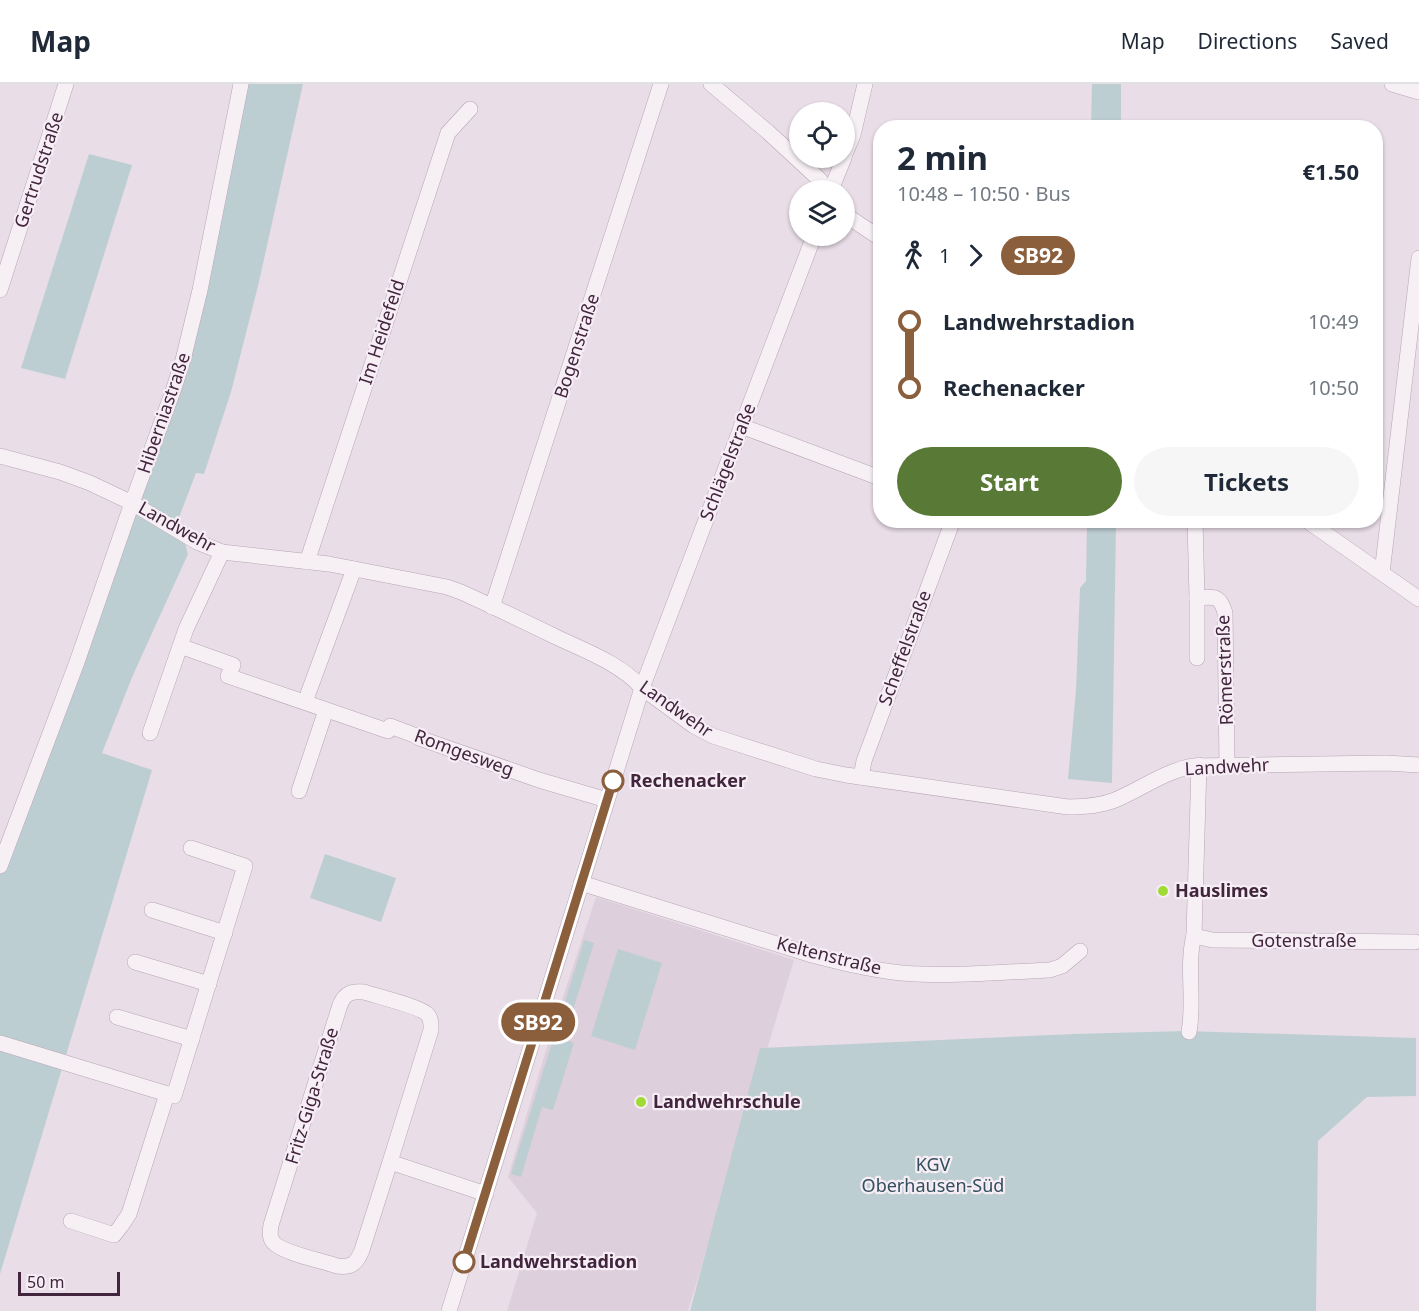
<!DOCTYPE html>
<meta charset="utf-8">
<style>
body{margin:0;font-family:"Noto Sans",sans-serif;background:#f6f6f7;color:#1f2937;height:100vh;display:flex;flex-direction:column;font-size:22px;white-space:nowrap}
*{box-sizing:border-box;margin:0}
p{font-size:20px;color:#747a83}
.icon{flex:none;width:33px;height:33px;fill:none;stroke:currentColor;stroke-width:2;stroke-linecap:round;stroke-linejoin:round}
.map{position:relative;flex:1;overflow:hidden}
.panel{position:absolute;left:873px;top:36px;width:510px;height:408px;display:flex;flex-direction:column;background:#fff;border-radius:24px;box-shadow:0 2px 4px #0004}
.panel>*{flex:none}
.badge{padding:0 12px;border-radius:20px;font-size:21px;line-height:39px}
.controls{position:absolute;left:789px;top:18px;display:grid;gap:12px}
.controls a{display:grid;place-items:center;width:66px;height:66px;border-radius:50%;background:#fff;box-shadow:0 2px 4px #0004;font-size:30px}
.scale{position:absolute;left:18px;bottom:15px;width:102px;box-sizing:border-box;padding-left:6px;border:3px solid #41253d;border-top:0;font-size:16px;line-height:21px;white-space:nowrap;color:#41253d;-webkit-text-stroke:4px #f6edf5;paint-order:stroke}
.map>.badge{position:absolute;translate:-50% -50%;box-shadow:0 0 0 3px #fff}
.legs{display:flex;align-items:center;gap:9px;height:66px;padding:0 24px;font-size:20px}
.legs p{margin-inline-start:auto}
.headline{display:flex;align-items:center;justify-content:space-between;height:102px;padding:0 24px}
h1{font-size:33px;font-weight:700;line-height:45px}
.primary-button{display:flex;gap:12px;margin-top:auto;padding:12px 24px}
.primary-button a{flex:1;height:69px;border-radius:36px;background:#597936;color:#fff;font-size:24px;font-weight:700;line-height:69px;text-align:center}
.primary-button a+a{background:#f6f6f7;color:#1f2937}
ul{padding:0 24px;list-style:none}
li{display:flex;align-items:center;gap:21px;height:66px;font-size:22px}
li i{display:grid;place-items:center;width:9px;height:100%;margin:0 8px;background:currentColor}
li i::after{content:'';width:15px;height:15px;margin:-8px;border:4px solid;border-radius:50%;background:#fff}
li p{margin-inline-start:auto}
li:first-child i{background:linear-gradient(#0000 50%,currentColor 0)}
li:last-child i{background:linear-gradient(currentColor 50%,#0000 0)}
header{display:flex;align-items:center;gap:36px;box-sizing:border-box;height:84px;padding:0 30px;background:#fff;border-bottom:2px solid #e0e1e3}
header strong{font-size:28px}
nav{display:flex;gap:33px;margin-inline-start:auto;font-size:21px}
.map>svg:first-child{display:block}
.built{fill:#decfdc}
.green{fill:#bdced3}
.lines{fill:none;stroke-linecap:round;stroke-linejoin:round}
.minor-casing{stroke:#b7a6b4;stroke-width:16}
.minor{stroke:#f6f0f5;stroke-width:15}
.line-1-casing{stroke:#fff;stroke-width:14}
.line-1{stroke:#8b5e3c;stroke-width:9}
.stop-1-dot{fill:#fff;stroke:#8b5e3c;stroke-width:3}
.poi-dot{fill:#9fdb34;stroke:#f6edf5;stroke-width:2}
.labels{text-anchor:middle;stroke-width:4.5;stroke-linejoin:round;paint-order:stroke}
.street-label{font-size:18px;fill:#41253d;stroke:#f6edf5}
.stop-label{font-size:18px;font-weight:bold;fill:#41253d;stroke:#f6edf5;text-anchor:start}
.poi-label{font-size:18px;font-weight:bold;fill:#41253d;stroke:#f6edf5;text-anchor:start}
.park-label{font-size:18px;fill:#314f5e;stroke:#f6edf5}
</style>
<header>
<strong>Map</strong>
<nav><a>Map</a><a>Directions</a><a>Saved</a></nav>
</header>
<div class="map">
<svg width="1419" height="1227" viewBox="0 0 1419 1227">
<rect width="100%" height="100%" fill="#e9dde7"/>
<path class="built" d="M596,813L794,876L688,1227H507L537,1129L508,1093L553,943Z"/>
<g class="green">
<path d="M241,0H303L258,202L231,308L204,390L196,389L178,436L188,470L133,591L102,669L152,686L0,1190V789L173,307Z"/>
<path d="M1092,0H1121V43H1091Z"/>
<path d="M89,70L132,81L65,295L21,284Z"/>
<path d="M1087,437H1116L1112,699L1068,695L1076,606L1080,504L1086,497Z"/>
<path d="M325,770L396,794L381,838L310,814Z"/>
<path d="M584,856L594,859L564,955L574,959L553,1026L542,1023L521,1093L511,1090Z"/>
<path d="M618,865L662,879L635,966L591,952Z"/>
<path d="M1185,947L1416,954V1012L1367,1013L1318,1057L1316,1227H690L760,964L1074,950Z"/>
</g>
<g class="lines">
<g class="minor-casing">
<g id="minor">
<path d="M711,0L768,48L820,96L826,106"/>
<path d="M1392,0L1419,8"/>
<path d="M844,72L853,51L865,0"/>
<path d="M831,106L844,74"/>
<path d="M844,130L880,154"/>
<path d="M0,206L66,0"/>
<path d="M741,342L880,394"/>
<path d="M0,372L60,388L90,399L132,419L197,458L222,468L329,480L447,503L461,508C492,522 523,537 554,552C583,566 620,579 642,604L694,642L713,652L816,685L846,691L1068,723C1084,723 1100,722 1115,716C1141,705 1165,687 1193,682L1386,679L1419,681"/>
<path d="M1195,436L1197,514C1213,513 1220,510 1225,529L1227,681"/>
<path d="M1306,436L1419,515"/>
<path d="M307,478L448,49L470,25"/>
<path d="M1382,489L1419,174"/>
<path d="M1197,514V574"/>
<path d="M492,523L661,0"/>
<path d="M180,562L233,581L228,592L388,647L390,642L414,651L419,654L539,696L607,716"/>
<path d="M305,618L354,485"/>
<path d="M150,649L186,545L222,468"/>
<path d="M861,693L864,677L953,436"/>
<path d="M299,707L326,626"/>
<path d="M0,782L77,578L132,419L173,307L183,276L200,206L241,0"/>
<path d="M581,799L812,871C842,879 872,886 902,889C951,893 1001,888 1050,886L1062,882L1080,867"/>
<path d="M152,826L225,849"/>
<path d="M1194,851L1199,853L1212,856L1415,858"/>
<path d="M135,878L209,900"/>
<path d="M117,933L192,955"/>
<path d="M1189,948C1195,916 1186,883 1194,851L1199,681"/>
<path d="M0,959L174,1012L245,782L191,764"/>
<path d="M390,1078L362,1166C357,1179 352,1184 337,1182C323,1177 283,1169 274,1159C269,1154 270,1148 271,1141L340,921C345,909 351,907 364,908C376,912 422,923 428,931C432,936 431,941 431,946L390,1078L486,1110"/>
<path d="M71,1137L114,1151L121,1142L129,1130L167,1010"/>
<path d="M449,1227L642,604L814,152"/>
</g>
</g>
<use href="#minor" class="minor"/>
</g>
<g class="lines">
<g class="line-1-casing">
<path id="line-1" d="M464,1178L613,697"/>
</g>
<use href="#line-1" class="line-1"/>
</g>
<g class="stop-1-dot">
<circle cx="613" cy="697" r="10"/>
<circle cx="464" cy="1178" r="10"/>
</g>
<g class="poi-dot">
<circle cx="1163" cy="807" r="6"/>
<circle cx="641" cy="1018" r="6"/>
</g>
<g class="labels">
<g class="street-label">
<text transform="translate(39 86) rotate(-72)" y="6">Gertrudstraße</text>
<text transform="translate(382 248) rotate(-72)" y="6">Im Heidefeld</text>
<text transform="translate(577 262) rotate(-72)" y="6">Bogenstraße</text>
<text transform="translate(164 329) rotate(-71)" y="6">Hiberniastraße</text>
<text transform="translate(728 378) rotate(-69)" y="6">Schlägelstraße</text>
<text transform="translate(177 443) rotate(29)" y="6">Landwehr</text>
<text transform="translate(905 564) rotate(-70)" y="6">Scheffelstraße</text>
<text transform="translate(1225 586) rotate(-92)" y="6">Römerstraße</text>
<text transform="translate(676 625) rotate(35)" y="6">Landwehr</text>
<text transform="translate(464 669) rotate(20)" y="6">Romgesweg</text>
<text transform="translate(1227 683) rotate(-3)" y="6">Landwehr</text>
<text x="1304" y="863">Gotenstraße</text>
<text transform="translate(829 872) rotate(14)" y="6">Keltenstraße</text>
<text transform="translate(312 1012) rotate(-73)" y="6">Fritz-Giga-Straße</text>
</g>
<g class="stop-label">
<text x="630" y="703">Rechenacker</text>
<text x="480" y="1184">Landwehrstadion</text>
</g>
<g class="poi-label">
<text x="1175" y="813">Hauslimes</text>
<text x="653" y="1024">Landwehrschule</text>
</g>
<g class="park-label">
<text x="933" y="1087">KGV<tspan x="933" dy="21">Oberhausen-Süd</tspan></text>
</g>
</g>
</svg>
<div class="controls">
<a><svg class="icon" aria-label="locate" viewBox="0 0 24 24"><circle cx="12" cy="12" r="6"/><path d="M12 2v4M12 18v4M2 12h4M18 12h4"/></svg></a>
<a><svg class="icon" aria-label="layers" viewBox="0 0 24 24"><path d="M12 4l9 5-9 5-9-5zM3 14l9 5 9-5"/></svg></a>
</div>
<div class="scale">50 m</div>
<b class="badge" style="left:538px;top:938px;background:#8b5e3c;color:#fff">SB92</b>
<section class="panel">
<div class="headline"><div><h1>2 min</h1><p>10:48 – 10:50 · Bus</p></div><b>€1.50</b></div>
<div class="legs"><svg class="icon" aria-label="walk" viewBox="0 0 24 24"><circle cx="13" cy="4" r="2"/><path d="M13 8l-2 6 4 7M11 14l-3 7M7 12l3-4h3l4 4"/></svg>1<svg class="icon" aria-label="forward" viewBox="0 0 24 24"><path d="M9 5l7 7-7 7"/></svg><b class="badge" style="background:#8b5e3c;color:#fff">SB92</b></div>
<ul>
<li><i style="color:#8b5e3c"></i><b>Landwehrstadion</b><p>10:49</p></li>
<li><i style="color:#8b5e3c"></i><b>Rechenacker</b><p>10:50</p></li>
</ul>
<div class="primary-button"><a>Start</a><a>Tickets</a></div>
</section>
</div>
